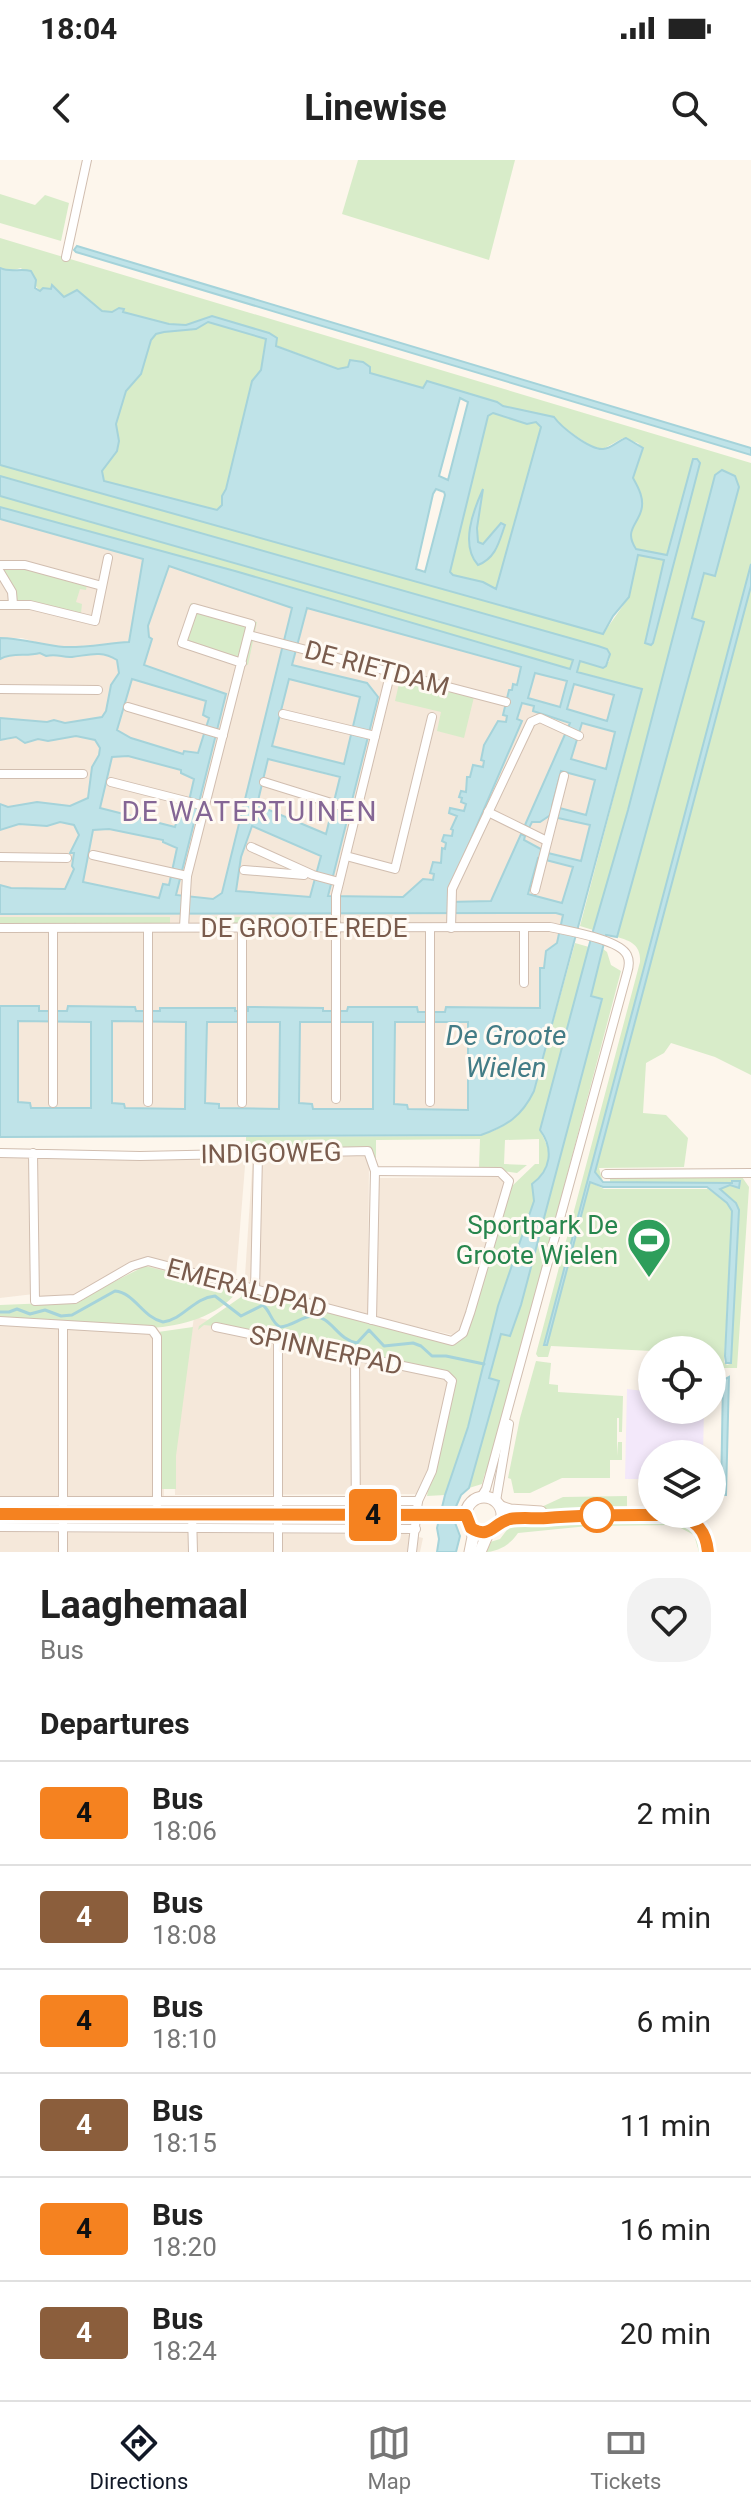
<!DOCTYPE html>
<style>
body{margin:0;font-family:Roboto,sans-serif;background:#f2f2f2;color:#222;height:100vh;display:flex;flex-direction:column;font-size:30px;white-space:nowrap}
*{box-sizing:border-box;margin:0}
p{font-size:26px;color:#767676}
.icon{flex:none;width:44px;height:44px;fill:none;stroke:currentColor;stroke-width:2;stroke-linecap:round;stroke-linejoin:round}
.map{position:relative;height:1392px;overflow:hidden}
.side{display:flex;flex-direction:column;background:#fff;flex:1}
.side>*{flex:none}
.badge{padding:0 16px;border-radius:6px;font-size:28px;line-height:52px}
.buttons{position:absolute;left:638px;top:1176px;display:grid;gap:16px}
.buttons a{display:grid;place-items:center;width:88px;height:88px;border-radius:50%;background:#fff;box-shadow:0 4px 12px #0003;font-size:40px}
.map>.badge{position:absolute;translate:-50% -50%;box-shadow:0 0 0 4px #fff}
h2{padding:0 40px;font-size:30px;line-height:72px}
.round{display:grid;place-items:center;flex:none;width:84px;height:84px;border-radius:32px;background:#f2f2f2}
.headline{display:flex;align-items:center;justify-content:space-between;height:136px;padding:0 40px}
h1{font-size:38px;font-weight:700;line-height:60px}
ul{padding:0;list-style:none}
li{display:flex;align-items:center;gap:24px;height:104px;padding:0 40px;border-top:2px solid #e0e0e0}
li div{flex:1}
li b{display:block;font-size:30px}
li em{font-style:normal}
li .badge{min-width:88px;font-weight:700;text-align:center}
.status{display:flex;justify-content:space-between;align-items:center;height:56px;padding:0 40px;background:#fff;direction:ltr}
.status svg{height:22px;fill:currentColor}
header{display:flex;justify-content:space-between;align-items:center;height:104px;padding:0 40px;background:#fff;font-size:36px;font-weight:700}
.tab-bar{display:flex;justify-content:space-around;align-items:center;height:112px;border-top:2px solid #e0e0e0;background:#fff;font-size:22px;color:#767676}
.tab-bar a{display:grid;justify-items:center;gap:4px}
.tab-bar .active{color:#111827}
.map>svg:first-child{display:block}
.residential{fill:#f5e8da}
.education{fill:#f3e8fa}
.green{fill:#d8ecc9}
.water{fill:#bfe3e8;stroke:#a5d3da;stroke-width:2;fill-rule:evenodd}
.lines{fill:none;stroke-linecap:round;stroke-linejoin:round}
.stream{stroke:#a5d3da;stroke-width:3}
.street-casing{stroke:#d1beb0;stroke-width:10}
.secondary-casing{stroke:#d6c0b0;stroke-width:13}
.street{stroke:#fff;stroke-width:8}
.secondary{stroke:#fff;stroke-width:11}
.line-casing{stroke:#fff;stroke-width:18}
.line{stroke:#f58220;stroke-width:12}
.stop-dot{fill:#fff;stroke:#f58220;stroke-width:4}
.labels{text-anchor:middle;stroke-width:6;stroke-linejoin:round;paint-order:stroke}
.street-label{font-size:26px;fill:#7a5c4d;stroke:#fffaf3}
.leisure-label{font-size:26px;fill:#27864d;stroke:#fffaf3;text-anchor:end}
.neighbourhood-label{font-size:28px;letter-spacing:2px;fill:#846695;stroke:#fffaf3}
.water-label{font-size:28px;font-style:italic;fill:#437c86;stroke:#fffaf3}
</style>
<div class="status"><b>18:04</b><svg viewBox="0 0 49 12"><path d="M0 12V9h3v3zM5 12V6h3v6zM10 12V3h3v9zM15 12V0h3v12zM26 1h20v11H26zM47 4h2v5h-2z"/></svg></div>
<header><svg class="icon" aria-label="back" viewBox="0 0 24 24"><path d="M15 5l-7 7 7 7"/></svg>Linewise<svg class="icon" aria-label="search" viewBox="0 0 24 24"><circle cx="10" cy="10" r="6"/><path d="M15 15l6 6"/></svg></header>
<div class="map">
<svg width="751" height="1392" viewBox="0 0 751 1392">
<rect width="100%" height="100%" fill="#fdf6ec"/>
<g class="residential">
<path d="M0,359L143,399L130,482L69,487L49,486L22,478H0Z"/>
<path d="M169,406L292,448L222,733L213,739L176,735L226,534L143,505L152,479L149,478L148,466Z"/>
<path d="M307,448L521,506L517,525L509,530L503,555L508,556L506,563L481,600L484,601L483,608L468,625L466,632L461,631L466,644L464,651L451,648L449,653L457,655L451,668L453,670L452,677L444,675L447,682L445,689H442L441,704L433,702L431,713L434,714L433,721L414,729L403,737H328L378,537L367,523L292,505Z"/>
<path d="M40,492L58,493L71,497L100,492L117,500L119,514L111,525L106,551L102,558L65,563L54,560L47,562L0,558V499L7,496L31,495Z"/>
<path d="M535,513L567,521L560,548L528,539Z"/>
<path d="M132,519L207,541L209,557L198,594L185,591L183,594L131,578L116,570Z"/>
<path d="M289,519L360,537L344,604L271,586Z"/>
<path d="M574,524L614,535L607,561L566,550Z"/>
<path d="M521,543L535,547L534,551L570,562L532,662H540L548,656H558L591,665L581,702L548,693L524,680L491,741L448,742L449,730L522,561L516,559Z"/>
<path d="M582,563L615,572L606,609L571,599Z"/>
<path d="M76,576L95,580L100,588L99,595L92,607L88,639L70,646L37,642L8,647L0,644V579L7,580L16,577L25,583L38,579L48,581Z"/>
<path d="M127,596L182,610V613L195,619L186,654L175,667L99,648L112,597Z"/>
<path d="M268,599L340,618L326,674L257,645Z"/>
<path d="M561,610L596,620L586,656L551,646Z"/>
<path d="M60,662L74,665L79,675L71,692L74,693L72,706L74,708L65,730L11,728L0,725V670L19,664L47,666Z"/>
<path d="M252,666L321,696L310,738L235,732L241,697Z"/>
<path d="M108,669L164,680L163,683L177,688L169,725L159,738L82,722L93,670Z"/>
<path d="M538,698L573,707L562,744L528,734Z"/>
<path d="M556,753L563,755V760L557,783L544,808L540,809V848L447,847L446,852H417V848L348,847V851H322V848L249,847L248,851H235L234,848H161V851H135V847L68,846V851H38V846H0V754Z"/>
<path d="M18,861L92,862L91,948H31L18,943Z"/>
<path d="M112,861L186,862L185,949L125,948L112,943Z"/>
<path d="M206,861L280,862L279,949L219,948L205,943Z"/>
<path d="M300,862H373V949H312L299,944Z"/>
<path d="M394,862H468V950L407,949L394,945Z"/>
<path d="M369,992L368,1160L244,1131L253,995Z"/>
<path d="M246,994L235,1129L151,1109L133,1110L73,1137L44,1141L34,1134L0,1138V998L28,997L29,1001V997Z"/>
<path d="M497,1017L504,1020L506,1025L461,1172L453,1175L376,1158L379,1018Z"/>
<path d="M194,1157L447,1210L454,1218L431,1334L175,1335L174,1296Z"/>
<path d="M0,1159L156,1166L161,1174L164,1339L0,1337Z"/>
<path d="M0,1372L406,1374L423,1378L420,1392H0Z"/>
</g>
<path class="education" d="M627,1229L652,1232V1250H704L703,1294H652V1319H625Z"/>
<g class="green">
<path d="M358,0H515L489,100L342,54Z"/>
<path d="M0,34L35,45L45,35L69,43L61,81L0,63Z"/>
<path d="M0,78L751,303V404L544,1184L590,1022L604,1029H708L727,1043L732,1051L724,1202L727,1205L730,1204L739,1050L720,1029L732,1023L610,1022V1019L613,1016L742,1017L749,1027L737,1208H718L719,1196L712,1195V1190L652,1191L551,1186L548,1197H538L536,1194L640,802C641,786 632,781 617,777L704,463L692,459L704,413L715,415L739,327L715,315L628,650L593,770L580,766L642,529L577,512L580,501L609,502L610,494L607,489L0,316V305L603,474L629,437L638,394L665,400L653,483L700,303L693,300L667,395L636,389C624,371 637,365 641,351C645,339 638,328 633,318L642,288L638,283L623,278L603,289L593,287C577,277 562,265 545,257C531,250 508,250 497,242L427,221L423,228L369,213L370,207L339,209L275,185L269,173L212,156L186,165L169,164L123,152V149L119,148L112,153L102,151L77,130L63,137L51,129L40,131L21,108L10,111L0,108Z"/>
<path d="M208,162L266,179L261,210L252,221L226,330L222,336V345L217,350L104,321L101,311L117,291L119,281L116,264L126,231L141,214L151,180L156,174L164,172L196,169Z"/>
<path d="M493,252L527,264L536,262L541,267L496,429L483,422L453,415L450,412L488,256Z"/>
<path d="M0,336L503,479L573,500L570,509L235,411L22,353L0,347Z"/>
<path d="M12,408L25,409L87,425L86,430L80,429L76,442L82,444L81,453L16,441L2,411Z"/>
<path d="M751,426V915L715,897L671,883L664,893L646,903L643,953L666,955L688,978L684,1007L599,1008L603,1022L595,1012Z"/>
<path d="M191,443L257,462L248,505L179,480Z"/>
<path d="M400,519L474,537L464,578L437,571L441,552L395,541Z"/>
<path d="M0,757H170V764L0,763Z"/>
<path d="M201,757H321L322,763L201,764Z"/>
<path d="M575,783L589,787L540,970L549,990L548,1004L537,1020L534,1041L498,1146L468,1267L445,1335L427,1336L452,1219L214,1166L204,1165L198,1170L199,1166L241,1137L243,1130L454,1185L464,1177L510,1028L535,1004H539V979L505,980L504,1004L527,1005L517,1013L479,1008L480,979L376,980V999L372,993L246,990V977L472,976C500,974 523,955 534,931Z"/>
<path d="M603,789L607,792L611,805L621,811L488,1314L485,1313L482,1324L469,1328L499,1221L489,1218L501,1173L510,1175L521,1145L602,840L591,836Z"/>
<path d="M145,1106L238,1129V1131C217,1157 182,1166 151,1168L0,1158V1145L74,1142Z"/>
<path d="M193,1167L176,1296V1329H159L158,1172Z"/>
<path d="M536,1201L551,1203L549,1224L558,1225V1232L623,1236L622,1272H619V1258H617V1296L618,1282H622V1300H610V1318H562L530,1333H514L511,1319L508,1318L520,1258Z"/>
<path d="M627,1336V1350L537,1349L563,1337Z"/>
<path d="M675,1360C694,1366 698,1374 704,1392H699L694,1375L675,1365L588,1366L518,1373C510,1385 498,1392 484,1392L487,1383L500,1379L513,1362Z"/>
</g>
<g class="water">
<path d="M77,86L751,288V295L76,92L74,90Z"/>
<path d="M0,108C11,113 20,108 31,111L36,120L35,128L40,131L43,128L51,129L52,125L64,137L77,130L102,151L112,152L119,148L124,149L123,152L169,164L186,165L212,156L269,173L277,178L276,186L338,209L348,207L350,200L363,202L370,207V213L423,228L427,221L497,242L503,246L554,257C561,267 590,290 603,289C611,289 619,280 626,278L643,288L633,318C638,327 645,339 641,351C637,365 624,371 636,389L667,395L693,299H697L700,303L653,483L651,485L645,483L664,400L638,395L629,437L613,456L603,474L0,305ZM208,162L266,179L261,210L252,221L226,329L222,336V345L217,350L104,321L102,311L117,291L119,281L116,264L126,231L141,214L151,180L156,174L164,172L196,169ZM460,238L468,242L448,320L439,316ZM493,253L527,264L536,262L541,267L496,429L483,422L453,415L450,412L488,256ZM436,329L444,332L445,335L425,412L416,409L433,334Z"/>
<path d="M722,310L735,316L739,327L715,416L704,413L692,458L704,462L617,777L606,775L591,836L602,839L521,1145L510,1176L501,1174L489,1218L499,1221L469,1328L461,1335L454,1351V1360L460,1376L456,1392H437L439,1379L437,1368L445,1335L468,1267L498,1146L534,1041L532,1024C551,1010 554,989 540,970L593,771L628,650L715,315Z"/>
<path d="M0,316L598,486L607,489L610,494L606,506L603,508L580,501L577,512L642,529L534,931C522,956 507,966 481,975L0,977V846H39V851H67L68,846L135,847L136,851H160V848H235V851H248V847L323,848V851H347L348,847H417L418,852H445L446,847L540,848V808H544L546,791L557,783L563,755L556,753L0,754V725L11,728L65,729L74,709L72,706L74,693H70L79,675L74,665L60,662L47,666L19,664L0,670V644L8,647L37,642L70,646L88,638L92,607L99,595L100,588L95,580L76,576L48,581L38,579L25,583L16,577L0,580V558L47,562L54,560L65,563L102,557L106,551L111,525L119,513L117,500C101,490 89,495 72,497C62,498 58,493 46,496L40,493C26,497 13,492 0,499V478C22,478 42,485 64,487C86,488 108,483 129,482L143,399L0,359V347L235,411L570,509L573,500L0,336ZM169,406L292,448L222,733L213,739L176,735L226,534L144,505L152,479L149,477L148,466ZM307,448L521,507L517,525L513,524L512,530H509L503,555L507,556L506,562L498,561L484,585L481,600L484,601L483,607L473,605L470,617H467L466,632L461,631L459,637L462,638L461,642L466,644L464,651L450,648L449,653L457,656L451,669L453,670L452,676L444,675L442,681L446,683L445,689L442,688L441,703L433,702L430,713L434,714L433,720L423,719L403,737L328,736L378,537L367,523L292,505ZM535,513L567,521L560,547L528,538ZM132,519L206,541L203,555L209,558L198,593L184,591L183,594L131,578L117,570ZM289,519L360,537L344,604L272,586ZM574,524L614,535L607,561L567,549ZM522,543L534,546L533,551L570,563L525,665L529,668L532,662H540L549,656L590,665L581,701L548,693L524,680L525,676L521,674L491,741L448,742L449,730L522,561L517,559ZM582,563L615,572L606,609L571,599ZM128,596L181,610V613L194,619L186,654L179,653L175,667L100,648L112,597ZM268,599L340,617L326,674L257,645ZM561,611L595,620L586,655L552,646ZM252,666L321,696L310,737L236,731L241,697ZM109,669L163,680V682L177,688L169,725L163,724L159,738L83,722L93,670ZM538,698L573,707L562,743L528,734ZM18,861L91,862V948H31L30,943L18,942ZM112,861L186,862L185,949L125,948L124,944L112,943ZM207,862H280L279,949L219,948V944L205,943ZM300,862H373V949H313L312,944L299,943ZM395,862H468V950L408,949L407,945L394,944Z"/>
<path d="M483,329L477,368L478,382L483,384L501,363L505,365C499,382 496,398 478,405C460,385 473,351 483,329Z"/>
<path d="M751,404V426L595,1012L603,1022L732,1023V1021H740L739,1028L730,1025L720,1029L736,1043L739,1050L731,1203H726L725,1196L732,1051L727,1043L707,1027H603L590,1022L547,1185H544Z"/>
<path d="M729,1217L726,1335H721L723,1220Z"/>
</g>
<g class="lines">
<path class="stream" d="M0,1152H9L17,1149L30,1154L45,1150L61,1156L72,1155L115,1131C135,1133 142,1157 163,1162C184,1159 193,1138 215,1136L241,1156L263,1145C271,1152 271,1162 280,1167C292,1166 301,1157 312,1156C332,1156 337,1180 357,1183L369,1170L384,1186L413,1183L421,1186L432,1196H446L484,1204"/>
<g class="street-casing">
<g id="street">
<path d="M66,97L87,0"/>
<path d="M0,405H25L102,426"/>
<path d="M0,412L12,432L13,444"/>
<path d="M0,445H30L95,461L108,398"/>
<path d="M249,475L506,542"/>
<path d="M0,529L98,530"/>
<path d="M128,547L223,575"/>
<path d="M283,554L375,576"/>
<path d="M0,614H83"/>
<path d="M111,622L205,646"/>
<path d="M264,622L357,651"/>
<path d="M488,652L547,681"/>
<path d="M251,687L313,715L339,722"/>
<path d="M93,695L187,716"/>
<path d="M346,696L395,709L432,557"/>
<path d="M0,697L67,698"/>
<path d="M244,710L304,715"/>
<path d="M535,730L564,616"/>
<path d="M184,767L187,716L251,464L194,448L182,483L242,503"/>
<path d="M242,767V943"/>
<path d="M0,768L550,767C567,771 619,779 627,795C630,801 629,807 627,813L486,1329L481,1337"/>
<path d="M451,768L452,729L531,562L540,558L579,576"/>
<path d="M524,823V769"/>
<path d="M336,939V735L391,511"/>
<path d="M148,942V768"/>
<path d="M430,942V769"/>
<path d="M53,943V768"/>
<path d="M0,993L140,996L368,991L375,1011L500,1012L509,1021L470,1153L463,1173L452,1181L148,1101L132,1106L75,1139L35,1141L33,993"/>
<path d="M606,1014L751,1013"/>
<path d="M255,1131L258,995"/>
<path d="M372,1160L375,1011"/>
<path d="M0,1161L152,1170L157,1177V1344"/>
<path d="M63,1165V1392"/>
<path d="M216,1167L446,1215L452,1221L432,1311L418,1341L412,1392"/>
<path d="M355,1197L356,1368"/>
<path d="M0,1341H418"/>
<path d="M496,1341L509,1264"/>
<path d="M192,1353L193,1392"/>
<path d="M0,1354L466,1355"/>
<path d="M0,1367L416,1369"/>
<path d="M278,1392V1180"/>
</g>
</g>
<g class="secondary-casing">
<g id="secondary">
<circle cx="484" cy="1355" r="18"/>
<path d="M501,1347L510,1350L541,1352"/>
<path d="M501,1363L510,1359L565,1355H673L690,1359L702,1370L708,1392"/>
<path d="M470,1392L473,1377L471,1368"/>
<path d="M480,1392L488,1373"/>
</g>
</g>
<use href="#street" class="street"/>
<use href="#secondary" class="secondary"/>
</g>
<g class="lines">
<g class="line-casing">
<path id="line" d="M0,1354L466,1355L471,1368C490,1380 493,1363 510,1359C522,1357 535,1359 547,1358C589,1354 631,1355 673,1355C695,1358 706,1370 708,1392"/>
</g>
<use href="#line" class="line"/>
</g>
<defs>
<g id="stadium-pin" transform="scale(2.3)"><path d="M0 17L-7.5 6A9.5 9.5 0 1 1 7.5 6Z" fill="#2e9e5b" stroke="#fffaf3"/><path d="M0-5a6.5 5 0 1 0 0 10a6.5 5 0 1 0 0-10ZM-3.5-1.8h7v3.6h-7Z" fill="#fff"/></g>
</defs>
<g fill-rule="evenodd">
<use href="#stadium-pin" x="649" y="1080"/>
</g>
<circle class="stop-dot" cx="597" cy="1355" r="16"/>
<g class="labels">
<g class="street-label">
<text transform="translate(377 508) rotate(15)" y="9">DE RIETDAM</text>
<text x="304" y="777">DE GROOTE REDE</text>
<text transform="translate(271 993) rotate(-1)" y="9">INDIGOWEG</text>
<text transform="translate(247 1128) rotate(15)" y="9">EMERALDPAD</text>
<text transform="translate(326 1190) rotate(12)" y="9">SPINNERPAD</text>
</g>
<g class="leisure-label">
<text x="618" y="1074">Sportpark De<tspan x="618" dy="30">Groote Wielen</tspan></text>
</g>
<g class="neighbourhood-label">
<text x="250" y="661">DE WATERTUINEN</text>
</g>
<g class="water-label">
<text x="506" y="885">De Groote<tspan x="506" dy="32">Wielen</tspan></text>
</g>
</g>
</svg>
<div class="buttons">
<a><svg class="icon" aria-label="locate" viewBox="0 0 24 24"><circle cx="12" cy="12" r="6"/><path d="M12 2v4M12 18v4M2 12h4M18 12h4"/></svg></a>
<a><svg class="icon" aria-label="layers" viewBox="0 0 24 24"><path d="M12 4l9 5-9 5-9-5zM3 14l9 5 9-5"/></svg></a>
</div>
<b class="badge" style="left:373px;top:1355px;background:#f58220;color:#111">4</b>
</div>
<section class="side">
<div class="headline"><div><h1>Laaghemaal</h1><p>Bus</p></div><a class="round"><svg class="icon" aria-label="heart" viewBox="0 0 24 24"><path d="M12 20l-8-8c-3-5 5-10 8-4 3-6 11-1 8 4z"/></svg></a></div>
<h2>Departures</h2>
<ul>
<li><span class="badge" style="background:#f58220;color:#111">4</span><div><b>Bus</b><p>18:06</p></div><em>2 min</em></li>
<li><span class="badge" style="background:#8b5e3c;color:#fff">4</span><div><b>Bus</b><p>18:08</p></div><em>4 min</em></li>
<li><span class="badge" style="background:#f58220;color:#111">4</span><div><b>Bus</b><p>18:10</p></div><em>6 min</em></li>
<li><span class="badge" style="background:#8b5e3c;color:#fff">4</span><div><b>Bus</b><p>18:15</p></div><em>11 min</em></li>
<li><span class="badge" style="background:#f58220;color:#111">4</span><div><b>Bus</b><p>18:20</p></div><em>16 min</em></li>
<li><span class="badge" style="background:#8b5e3c;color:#fff">4</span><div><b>Bus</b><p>18:24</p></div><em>20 min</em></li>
</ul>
</section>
<nav class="tab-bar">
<a class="active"><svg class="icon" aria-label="directions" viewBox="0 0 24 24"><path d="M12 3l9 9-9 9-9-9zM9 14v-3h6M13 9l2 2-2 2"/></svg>Directions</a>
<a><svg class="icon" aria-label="map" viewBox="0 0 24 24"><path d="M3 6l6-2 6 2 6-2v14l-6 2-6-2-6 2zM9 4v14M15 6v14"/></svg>Map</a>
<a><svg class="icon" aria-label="tickets" viewBox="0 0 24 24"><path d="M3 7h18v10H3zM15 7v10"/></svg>Tickets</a>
</nav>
